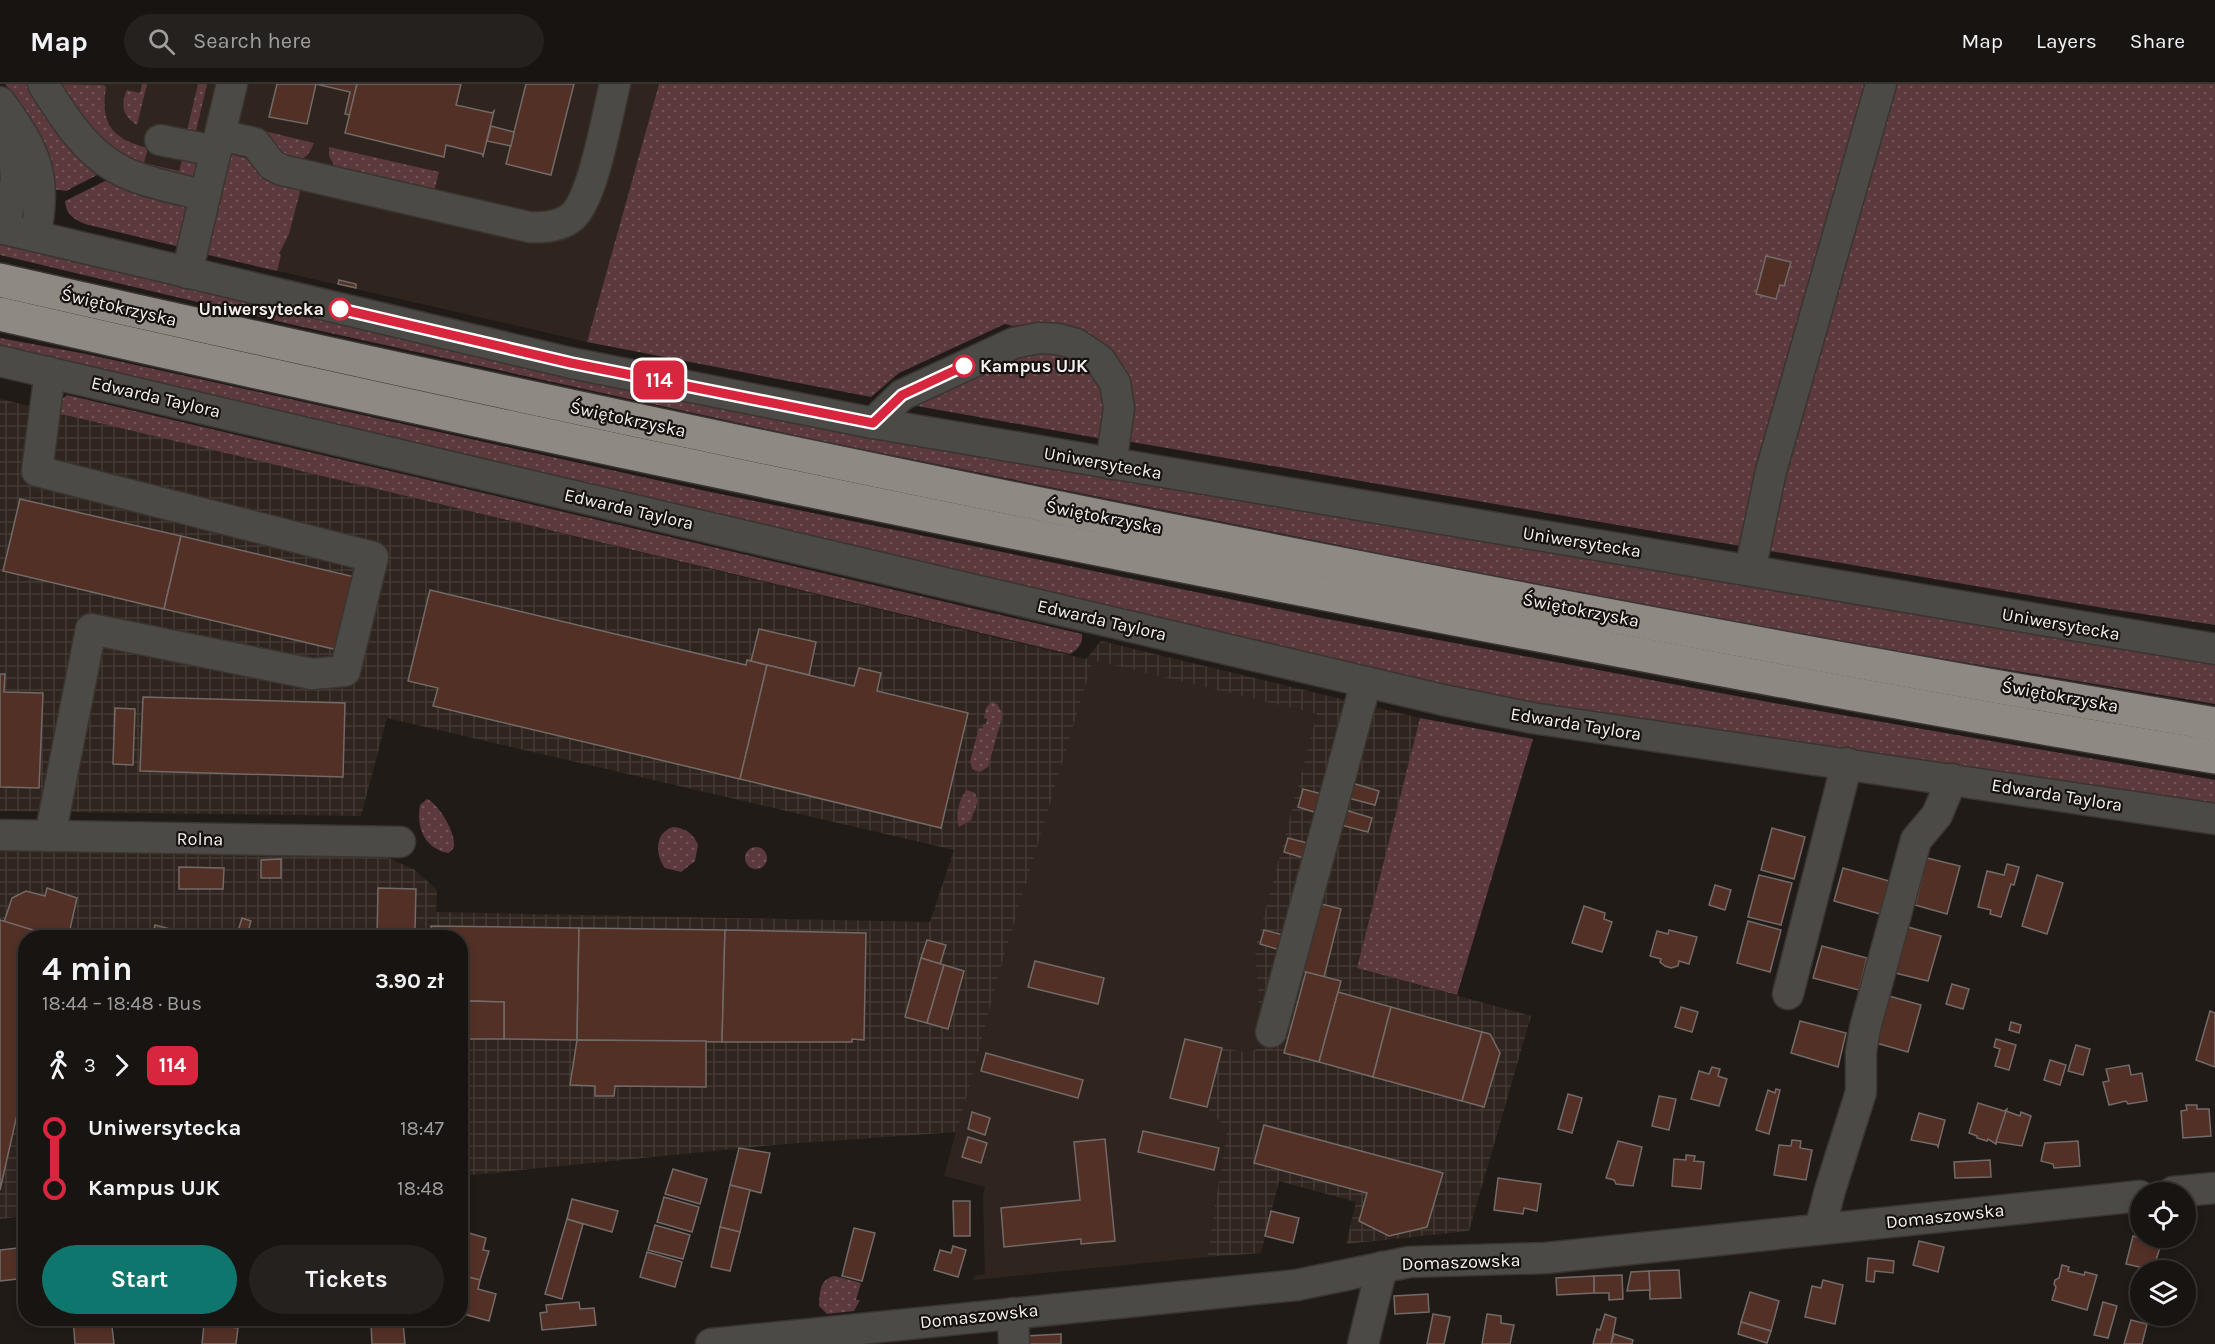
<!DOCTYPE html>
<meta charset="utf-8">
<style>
body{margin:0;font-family:Karla,sans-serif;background:#25211f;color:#f1f3f6;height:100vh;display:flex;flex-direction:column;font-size:22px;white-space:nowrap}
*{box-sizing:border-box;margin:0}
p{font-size:20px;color:#9f9e9f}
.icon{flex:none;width:33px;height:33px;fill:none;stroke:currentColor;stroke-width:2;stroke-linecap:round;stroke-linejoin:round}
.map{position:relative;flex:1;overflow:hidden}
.details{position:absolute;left:18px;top:846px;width:450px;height:396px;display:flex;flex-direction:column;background:#181411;border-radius:24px;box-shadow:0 3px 9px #0003,0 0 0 2px #363331}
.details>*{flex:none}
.badge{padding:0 12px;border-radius:9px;font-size:21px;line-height:39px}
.tools{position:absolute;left:2130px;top:1098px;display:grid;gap:12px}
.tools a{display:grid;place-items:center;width:66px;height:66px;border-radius:50%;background:#181411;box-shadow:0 3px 9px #0003,0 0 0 2px #363331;font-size:30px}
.map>.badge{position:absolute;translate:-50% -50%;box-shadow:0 0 0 3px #fff}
.legs{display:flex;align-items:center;gap:9px;height:66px;padding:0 24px;font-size:20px}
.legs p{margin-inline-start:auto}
.summary{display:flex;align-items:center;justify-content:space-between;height:102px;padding:0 24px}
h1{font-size:33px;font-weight:700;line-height:45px}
.primary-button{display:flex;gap:12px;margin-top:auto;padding:12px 24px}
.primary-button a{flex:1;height:69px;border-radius:36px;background:#0f766e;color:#fff;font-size:24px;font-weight:700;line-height:69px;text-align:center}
.primary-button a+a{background:#25211f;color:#f1f3f6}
ul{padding:0 24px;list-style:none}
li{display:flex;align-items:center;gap:21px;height:60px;font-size:22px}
li i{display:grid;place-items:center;width:9px;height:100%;margin:0 8px;background:currentColor}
li i::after{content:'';width:15px;height:15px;margin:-8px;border:4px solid;border-radius:50%;background:#181411}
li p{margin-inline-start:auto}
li:first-child i{background:linear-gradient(#0000 50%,currentColor 0)}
li:last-child i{background:linear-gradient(currentColor 50%,#0000 0)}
header{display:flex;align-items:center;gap:36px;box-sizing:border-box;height:84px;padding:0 30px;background:#181411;border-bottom:2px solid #363331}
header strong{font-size:28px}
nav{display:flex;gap:33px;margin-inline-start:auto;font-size:21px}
.search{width:420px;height:54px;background:#25211f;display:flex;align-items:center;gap:15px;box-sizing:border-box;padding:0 21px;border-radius:33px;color:#9f9e9f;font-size:22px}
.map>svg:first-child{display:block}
.built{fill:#2f251e}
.industrial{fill:url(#industrial-grid)}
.grass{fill:url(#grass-dots)}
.building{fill:#533026;stroke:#726a68;stroke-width:1.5}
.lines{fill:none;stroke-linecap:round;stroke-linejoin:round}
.minor-casing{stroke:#3a3531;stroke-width:33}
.highway-casing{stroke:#3a3531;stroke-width:36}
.minor{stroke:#4c4a47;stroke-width:30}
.highway{stroke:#8e8a83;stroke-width:33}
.line-1-casing{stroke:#fff;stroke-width:14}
.line-1{stroke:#d7263d;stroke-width:9}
.stop-1-dot{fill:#fff;stroke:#d7263d;stroke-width:3}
.labels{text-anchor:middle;stroke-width:4.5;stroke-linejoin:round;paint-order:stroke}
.street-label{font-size:18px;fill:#f5f1ef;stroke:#17120f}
.stop-label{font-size:18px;font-weight:bold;fill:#f5f1ef;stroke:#17120f;text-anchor:end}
</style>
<header>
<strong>Map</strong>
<div class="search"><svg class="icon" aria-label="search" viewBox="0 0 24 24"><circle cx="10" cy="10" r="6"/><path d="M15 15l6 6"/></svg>Search here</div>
<nav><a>Map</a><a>Layers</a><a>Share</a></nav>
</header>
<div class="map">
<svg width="2215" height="1260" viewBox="0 0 2215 1260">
<defs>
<pattern id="industrial-grid" width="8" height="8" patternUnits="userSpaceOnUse" patternTransform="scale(1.5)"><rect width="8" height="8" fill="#2f251e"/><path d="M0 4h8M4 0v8" fill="none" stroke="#443a34"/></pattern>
<pattern id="grass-dots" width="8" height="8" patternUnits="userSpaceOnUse" patternTransform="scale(1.5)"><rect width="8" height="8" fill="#5b393c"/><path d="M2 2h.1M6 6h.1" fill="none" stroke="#735658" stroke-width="1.8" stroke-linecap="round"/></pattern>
</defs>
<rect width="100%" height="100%" fill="#201b17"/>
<g class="built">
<path d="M56,0H659L587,258L204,170L130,77Z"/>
<path d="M1092,575L1317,630L1255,865L1261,962L1250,969L1227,1044L1207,1173L973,1196L975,1192L985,1190L983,1112L985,1103L944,1092L1000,886Z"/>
</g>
<path class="industrial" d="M0,315L1086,575L1101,557L1420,634L1357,884L1531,932L1469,1147L1346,1160L1356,1118L1279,1097L1261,1169L1207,1173L1227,1045L1207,1023L1222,964L1250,969L1261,962L1255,865L1317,630L1093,576L1000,886L957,1048L785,1060L461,1092L460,854H26L25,1132L0,1135V764L380,770L415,786L437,806L436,828L930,838L954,766L387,634L361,732L0,727Z"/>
<g class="grass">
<path d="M5,0H29L103,88L66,107L52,105C40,60 36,37 5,0Z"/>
<path d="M57,0L104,1L106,3C100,40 112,55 148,64L144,79L179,87L183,72L200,75L197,92L187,94L131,77L96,55Z"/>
<path d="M142,0H147L137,41C123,32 120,21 127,6L140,9Z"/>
<path d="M198,0H207L195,52L186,51Z"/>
<path d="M659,0H2215V541L2110,525L1126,357L1127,305L1032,240L1012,242L1005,240L899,289L871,313L587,258Z"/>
<path d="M260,46L314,59C306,78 301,76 282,75Z"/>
<path d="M329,63L439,88L433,111L335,83L329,72Z"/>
<path d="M227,69L248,75L257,87L267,95L302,100L289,150L279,170L281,171L277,187L204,170Z"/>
<path d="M113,93L189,123L184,164L85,140C74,135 66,131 65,117Z"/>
<path d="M0,156L241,213L2215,572V620L1836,557L1407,475L807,354L294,241L0,171Z"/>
<path d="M0,254L86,270L706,407L1317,533L1768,618L2215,696V724L1531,622L0,266Z"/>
<path d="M1060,268L1089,282L1108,317L1103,355L911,321L1025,270Z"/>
<path d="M67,311L1082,550C1083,560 1078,565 1070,570L57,329L62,315Z"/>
<path d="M992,617L997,620L1003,630L988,683L980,688L972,685L970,677L979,644L982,645L983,640H986L987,635L984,634L986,624Z"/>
<path d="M1420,634L1533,655L1457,911L1357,884Z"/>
<path d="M967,706L975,709L978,717L971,736L959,743C955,733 959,714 967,706Z"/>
<path d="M427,715C438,719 456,749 454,762C453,766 451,767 448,769C424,764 416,743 420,721Z"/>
<path d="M673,743C685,744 694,750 698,761L695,777L681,788L665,784C655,771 654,749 673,743Z"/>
<circle cx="756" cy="774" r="11"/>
<path d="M835,1192L861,1199L856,1216H860L854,1227L827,1230L819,1222C820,1208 819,1195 835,1192Z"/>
</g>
<g class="building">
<path d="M277,0H316L307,40L269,33Z"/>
<path d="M316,0H357L350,31L345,30L350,8Z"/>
<path d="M357,0H461L456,21L492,29L494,27L483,72L482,70L446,61L444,73L345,49Z"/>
<path d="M526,0H574L551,91L506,80Z"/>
<path d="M491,42L514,48L511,62L487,57Z"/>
<path d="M1766,172L1791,178L1784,202L1780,201L1776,215L1756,210Z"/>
<path d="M339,196L356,200V204L338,200Z"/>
<path d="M20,415L181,452L164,525L3,487Z"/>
<path d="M181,452L359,494L342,567L164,525Z"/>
<path d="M430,506L746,581L747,576L767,581L740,695L433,622L438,604L408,597Z"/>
<path d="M759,545L816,558L809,591L751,577Z"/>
<path d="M767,581L854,602L859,584L881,589L877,607L968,629L941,744L740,695Z"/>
<path d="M0,590H5L4,608L43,609L39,704L0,703Z"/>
<path d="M143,613L345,619L343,693L140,687Z"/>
<path d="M115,624L135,625L133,681L113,680Z"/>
<path d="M1352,699L1379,707L1375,721L1348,714Z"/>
<path d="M1303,705L1322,710L1317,729L1298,723Z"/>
<path d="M1345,726L1372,734L1368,748L1341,741Z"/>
<path d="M1772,744L1805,753L1794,795L1761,786Z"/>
<path d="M1288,754L1315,761L1311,776L1284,768Z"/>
<path d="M1927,774L1960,782L1947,830L1915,821Z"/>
<path d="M281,775V794H261V776Z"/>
<path d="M2007,780L2019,783L2014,801L2011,800L2001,833L1990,830L1991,826L1978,823L1987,787L2004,791Z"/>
<path d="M179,783L224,784L223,805H179Z"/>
<path d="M1843,784L1889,797L1880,830L1834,817Z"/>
<path d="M1759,791L1792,799L1781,841L1748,833Z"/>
<path d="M2037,791L2063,799L2047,850L2022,842Z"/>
<path d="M1715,801L1731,806L1725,826L1709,821Z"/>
<path d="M47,804L77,814L68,854H58L4,838L12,814L26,807L45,812Z"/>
<path d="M378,804L416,805L415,846H431V854H377Z"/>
<path d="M1314,818L1341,825L1324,893L1297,886Z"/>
<path d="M1584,822L1605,829L1604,835L1612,838L1602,868L1572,859Z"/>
<path d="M242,834L251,837L246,854H236Z"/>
<path d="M0,836L56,853L26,854V991L0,1106Z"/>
<path d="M1748,837L1781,846L1770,888L1737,879Z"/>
<path d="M155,841L204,854H152Z"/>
<path d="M431,842L579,844L577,956L504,955V918L469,917L468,955H460V854H431Z"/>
<path d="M1908,843L1941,852L1928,897L1895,889Z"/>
<path d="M579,844L725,846L722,958L577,956Z"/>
<path d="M725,846L866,849L864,956L852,955V958H722Z"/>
<path d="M1264,846L1291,853L1287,868L1260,860Z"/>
<path d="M1669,846L1697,853L1689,880L1679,877L1678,882L1671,884L1665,882L1660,878L1661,875L1650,872L1657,847L1668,850Z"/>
<path d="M927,856L946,861L940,880L921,874Z"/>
<path d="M1822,862L1867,874L1859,906L1813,894Z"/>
<path d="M921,874L944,881L927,939L905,933Z"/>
<path d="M1035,877L1104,894L1098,920L1028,903Z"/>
<path d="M944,881L964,887L948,945L927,939Z"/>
<path d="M1306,888L1341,897L1319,978L1284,969Z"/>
<path d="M1952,900L1969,905L1963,925L1946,920Z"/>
<path d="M1338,908L1391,923L1373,993L1319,978Z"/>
<path d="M1889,912L1921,921L1908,968L1876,959Z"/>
<path d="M469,917L504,918V955H468Z"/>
<path d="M1391,923L1482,948L1462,1017L1373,993Z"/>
<path d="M1681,923L1698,928L1692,948L1675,943Z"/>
<path d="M2210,927L2215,929V983L2196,976Z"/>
<path d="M1800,937L1846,949L1838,983L1791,969Z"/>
<path d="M2011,938L2021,941L2019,949L2009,946Z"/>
<path d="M1482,948L1490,950L1500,969L1484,1023L1462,1017Z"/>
<path d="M1185,955L1222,964L1207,1023L1170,1014Z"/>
<path d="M1996,955L2016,961L2009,986L1995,982L2000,965L1994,963Z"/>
<path d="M577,956L706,957V1003L615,1002L614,1012H595V1002L570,1001Z"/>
<path d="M2076,961L2090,965L2083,991L2068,987Z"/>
<path d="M986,969L1083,996L1078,1014L981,987Z"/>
<path d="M2050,976L2066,981L2060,1001L2044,996Z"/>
<path d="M2129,981L2131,991L2142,989L2147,1017L2128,1020L2126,1017L2109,1021L2103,998L2109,997L2106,985Z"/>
<path d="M1712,983L1720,985L1718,992L1727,995L1719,1022L1691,1015L1699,987L1709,990Z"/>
<path d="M1776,1005L1780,1006L1769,1050L1756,1046L1768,1006L1775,1009Z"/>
<path d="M1568,1010L1582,1014L1572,1049L1558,1045Z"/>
<path d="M1659,1012L1676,1015L1669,1046L1652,1042Z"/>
<path d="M1978,1019L2004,1027L2007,1025L1996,1060L1988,1055L1987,1057L1977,1054V1052L1969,1049Z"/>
<rect x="460" y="1020" width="6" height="28"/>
<path d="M2186,1021H2197V1025H2209L2211,1052L2183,1054L2181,1027L2187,1026Z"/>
<path d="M2006,1027L2020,1032L2021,1028L2031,1032L2022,1062L1996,1058Z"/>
<path d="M972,1028L990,1034L985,1051L968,1045Z"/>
<path d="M1919,1029L1945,1036L1938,1063L1937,1061L1911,1056Z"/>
<path d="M1264,1041L1443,1089L1427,1143L1389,1152L1359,1137L1367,1109L1254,1079Z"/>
<path d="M1143,1047L1219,1064L1214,1086L1138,1068Z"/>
<path d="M968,1053L987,1059L981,1079L962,1073Z"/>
<path d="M1105,1055L1115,1157L1081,1160V1155L1004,1163L1001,1124L1080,1116L1074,1058Z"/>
<path d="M1792,1056L1801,1057L1800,1064L1812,1066L1806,1096L1774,1091L1779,1061L1791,1062Z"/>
<path d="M1618,1057L1642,1063L1633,1102L1616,1100L1614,1096L1606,1094Z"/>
<path d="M2078,1057L2080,1082L2054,1084L2053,1080L2041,1077L2045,1059Z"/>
<path d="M739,1064L770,1069L761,1109L730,1101Z"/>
<path d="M1686,1071L1695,1072L1694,1077L1704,1078L1701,1105L1672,1102L1674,1075L1686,1076Z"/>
<path d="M1990,1076L1991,1093L1955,1094L1954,1078Z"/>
<path d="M673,1085L707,1095L700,1120L665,1110Z"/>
<path d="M1498,1094L1541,1100L1537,1127L1524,1124L1523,1130L1494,1126Z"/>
<path d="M730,1101L750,1106L740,1148L720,1143Z"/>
<path d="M664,1113L699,1123L692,1148L657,1138Z"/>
<path d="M572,1115L618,1127L612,1148L567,1135Z"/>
<path d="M953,1117H970V1152H954Z"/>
<path d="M1271,1127L1299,1134L1293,1159L1265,1152Z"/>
<path d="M567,1135L583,1140L562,1215L545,1210Z"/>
<path d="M655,1141L690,1151L683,1175L648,1166Z"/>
<path d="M720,1143L740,1148L730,1187L711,1183Z"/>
<path d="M854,1144L875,1149L862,1197L842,1192Z"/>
<path d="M469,1149L486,1154L483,1166L489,1167L480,1196L460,1191V1175Z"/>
<path d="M2133,1152L2161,1160L2153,1186L2126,1180Z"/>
<path d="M1919,1157L1944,1163L1938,1188L1913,1181Z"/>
<path d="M953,1162L966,1166L958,1193L934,1186L940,1166L951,1169Z"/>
<path d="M26,1163V1194L0,1197V1166Z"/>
<path d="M647,1168L682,1178L675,1203L640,1193Z"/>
<path d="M1868,1174L1894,1177L1893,1189L1875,1187L1874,1198L1866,1197Z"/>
<path d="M2062,1181L2069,1183L2068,1187L2084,1191L2085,1188L2097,1191L2087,1226L2052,1216L2056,1203L2054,1200L2055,1196L2059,1194Z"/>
<path d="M1679,1186L1681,1214L1650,1215L1649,1187Z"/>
<path d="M1649,1187L1650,1206L1627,1207L1631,1188Z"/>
<path d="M460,1191L480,1196L478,1205L496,1210L489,1237L460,1229L463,1218L460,1217Z"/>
<path d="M1622,1191L1623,1215L1609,1216V1209H1594V1192Z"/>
<path d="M1594,1192V1209L1557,1211L1556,1194Z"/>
<path d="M1823,1196L1843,1201L1835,1240L1805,1233L1812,1202L1821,1204Z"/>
<path d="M1750,1208L1779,1217L1771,1247L1741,1238Z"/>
<path d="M1428,1210L1429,1228L1395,1230L1394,1212Z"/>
<path d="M579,1218L580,1225L594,1224L596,1241L542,1246L540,1229L547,1228L546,1221Z"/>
<path d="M2103,1218L2117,1222L2108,1254L2094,1251Z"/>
<path d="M1433,1230L1450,1233L1444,1260H1427Z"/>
<path d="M1487,1230L1501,1232V1239L1514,1241L1510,1260H1482Z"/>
<path d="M1605,1230L1616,1234L1611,1260H1593L1597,1245L1600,1246Z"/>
<path d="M73,1234H111L114,1260H75Z"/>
<path d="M294,1234H339V1236L295,1241Z"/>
<path d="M373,1234H386L387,1239L403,1238L405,1260H372L371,1240H374Z"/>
<path d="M2131,1236L2147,1240L2142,1260H2124Z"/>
<path d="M1741,1238L1771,1247L1767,1259L1738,1250Z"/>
<path d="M204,1240L238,1244L236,1260H202Z"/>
<path d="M1061,1250V1260H1026L1025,1252Z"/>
<path d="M1614,1250L1633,1256L1632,1260H1611Z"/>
</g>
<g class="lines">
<g class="minor-casing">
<g id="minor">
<path d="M43,0C66,37 90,76 133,92C156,101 181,105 205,112L187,189"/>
<path d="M0,18C36,67 48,93 35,152"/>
<path d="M220,51L255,59L272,81L282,86L529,143C544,144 561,143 573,132C594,112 607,31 615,0"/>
<path d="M160,56L216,67"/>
<path d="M205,112L232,0"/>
<path d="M0,144L571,279L873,339L2215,565"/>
<path d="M3,145L16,97L13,47"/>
<path d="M0,277L1443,616L1532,634L2215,735"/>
<path d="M48,288V303L37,387L373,473L345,587L312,590L91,545L50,752"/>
<path d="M873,339L902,311L1014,259L1039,254L1058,255L1076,260L1100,276L1115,299L1119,324L1111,380"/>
<path d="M1750,486L1771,387L1881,0"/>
<path d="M0,751L400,758"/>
<path d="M1788,910L1847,679"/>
<path d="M1271,948L1366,598"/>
<path d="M2173,1108L2215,1104"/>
<path d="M1820,1145L1830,1106L1861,1008V968L1865,944L1916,756L1937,731L1952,695"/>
<path d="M1013,1229L1014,1260"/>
<path d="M711,1260L1297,1201L1409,1178L1546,1174L2140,1112"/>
<path d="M1363,1260L1382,1183"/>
</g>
</g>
<g class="highway-casing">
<g id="highway">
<path d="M0,196C398,287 798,372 1199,452C1537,519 1875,583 2215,640"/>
<path d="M0,230C457,335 917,431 1377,520C1656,574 1935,627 2215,673"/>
</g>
</g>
<use href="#minor" class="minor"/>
<use href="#highway" class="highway"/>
</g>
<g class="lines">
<g class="line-1-casing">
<path id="line-1" d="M340,225L571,279L873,339L902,311L964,282"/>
</g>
<use href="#line-1" class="line-1"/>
</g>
<g class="stop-1-dot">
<circle cx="340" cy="225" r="10"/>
<circle cx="964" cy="282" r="10"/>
</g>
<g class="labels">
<g class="street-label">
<text transform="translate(119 223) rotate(13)" y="6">Świętokrzyska</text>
<text transform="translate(156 313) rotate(13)" y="6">Edwarda Taylora</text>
<text transform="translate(628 335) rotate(12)" y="6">Świętokrzyska</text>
<text transform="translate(1103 379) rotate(10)" y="6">Uniwersytecka</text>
<text transform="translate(629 425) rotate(13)" y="6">Edwarda Taylora</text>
<text transform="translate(1104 433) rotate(11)" y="6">Świętokrzyska</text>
<text transform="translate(1582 458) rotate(9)" y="6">Uniwersytecka</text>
<text transform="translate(1581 526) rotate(11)" y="6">Świętokrzyska</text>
<text transform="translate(1102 536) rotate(13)" y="6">Edwarda Taylora</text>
<text transform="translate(2061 540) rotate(10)" y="6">Uniwersytecka</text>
<text transform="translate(2060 612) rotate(10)" y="6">Świętokrzyska</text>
<text transform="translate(1576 640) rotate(9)" y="6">Edwarda Taylora</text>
<text transform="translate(2057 711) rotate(9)" y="6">Edwarda Taylora</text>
<text transform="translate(200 755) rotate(1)" y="6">Rolna</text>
<text transform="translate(1945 1132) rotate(-6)" y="6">Domaszowska</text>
<text transform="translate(1461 1178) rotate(-2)" y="6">Domaszowska</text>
<text transform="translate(979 1232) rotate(-6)" y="6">Domaszowska</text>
</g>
<g class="stop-label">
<text x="324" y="231">Uniwersytecka</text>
<text x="980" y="288" text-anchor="start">Kampus UJK</text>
</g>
</g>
</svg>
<div class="tools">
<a><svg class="icon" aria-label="locate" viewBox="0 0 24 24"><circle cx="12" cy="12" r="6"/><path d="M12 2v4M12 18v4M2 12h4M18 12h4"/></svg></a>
<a><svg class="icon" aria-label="layers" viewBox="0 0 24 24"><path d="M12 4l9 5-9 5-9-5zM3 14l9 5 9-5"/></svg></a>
</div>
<b class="badge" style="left:659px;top:296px;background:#d7263d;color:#fff">114</b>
<section class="details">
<div class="summary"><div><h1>4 min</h1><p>18:44 – 18:48 · Bus</p></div><b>3.90 zł</b></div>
<div class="legs"><svg class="icon" aria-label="walk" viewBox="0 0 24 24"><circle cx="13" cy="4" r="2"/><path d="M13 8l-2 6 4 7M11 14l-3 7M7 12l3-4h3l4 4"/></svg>3<svg class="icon" aria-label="forward" viewBox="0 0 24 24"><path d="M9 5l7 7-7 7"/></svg><b class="badge" style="background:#d7263d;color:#fff">114</b></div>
<ul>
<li><i style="color:#d7263d"></i><b>Uniwersytecka</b><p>18:47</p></li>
<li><i style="color:#d7263d"></i><b>Kampus UJK</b><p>18:48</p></li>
</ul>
<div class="primary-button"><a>Start</a><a>Tickets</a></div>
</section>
</div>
